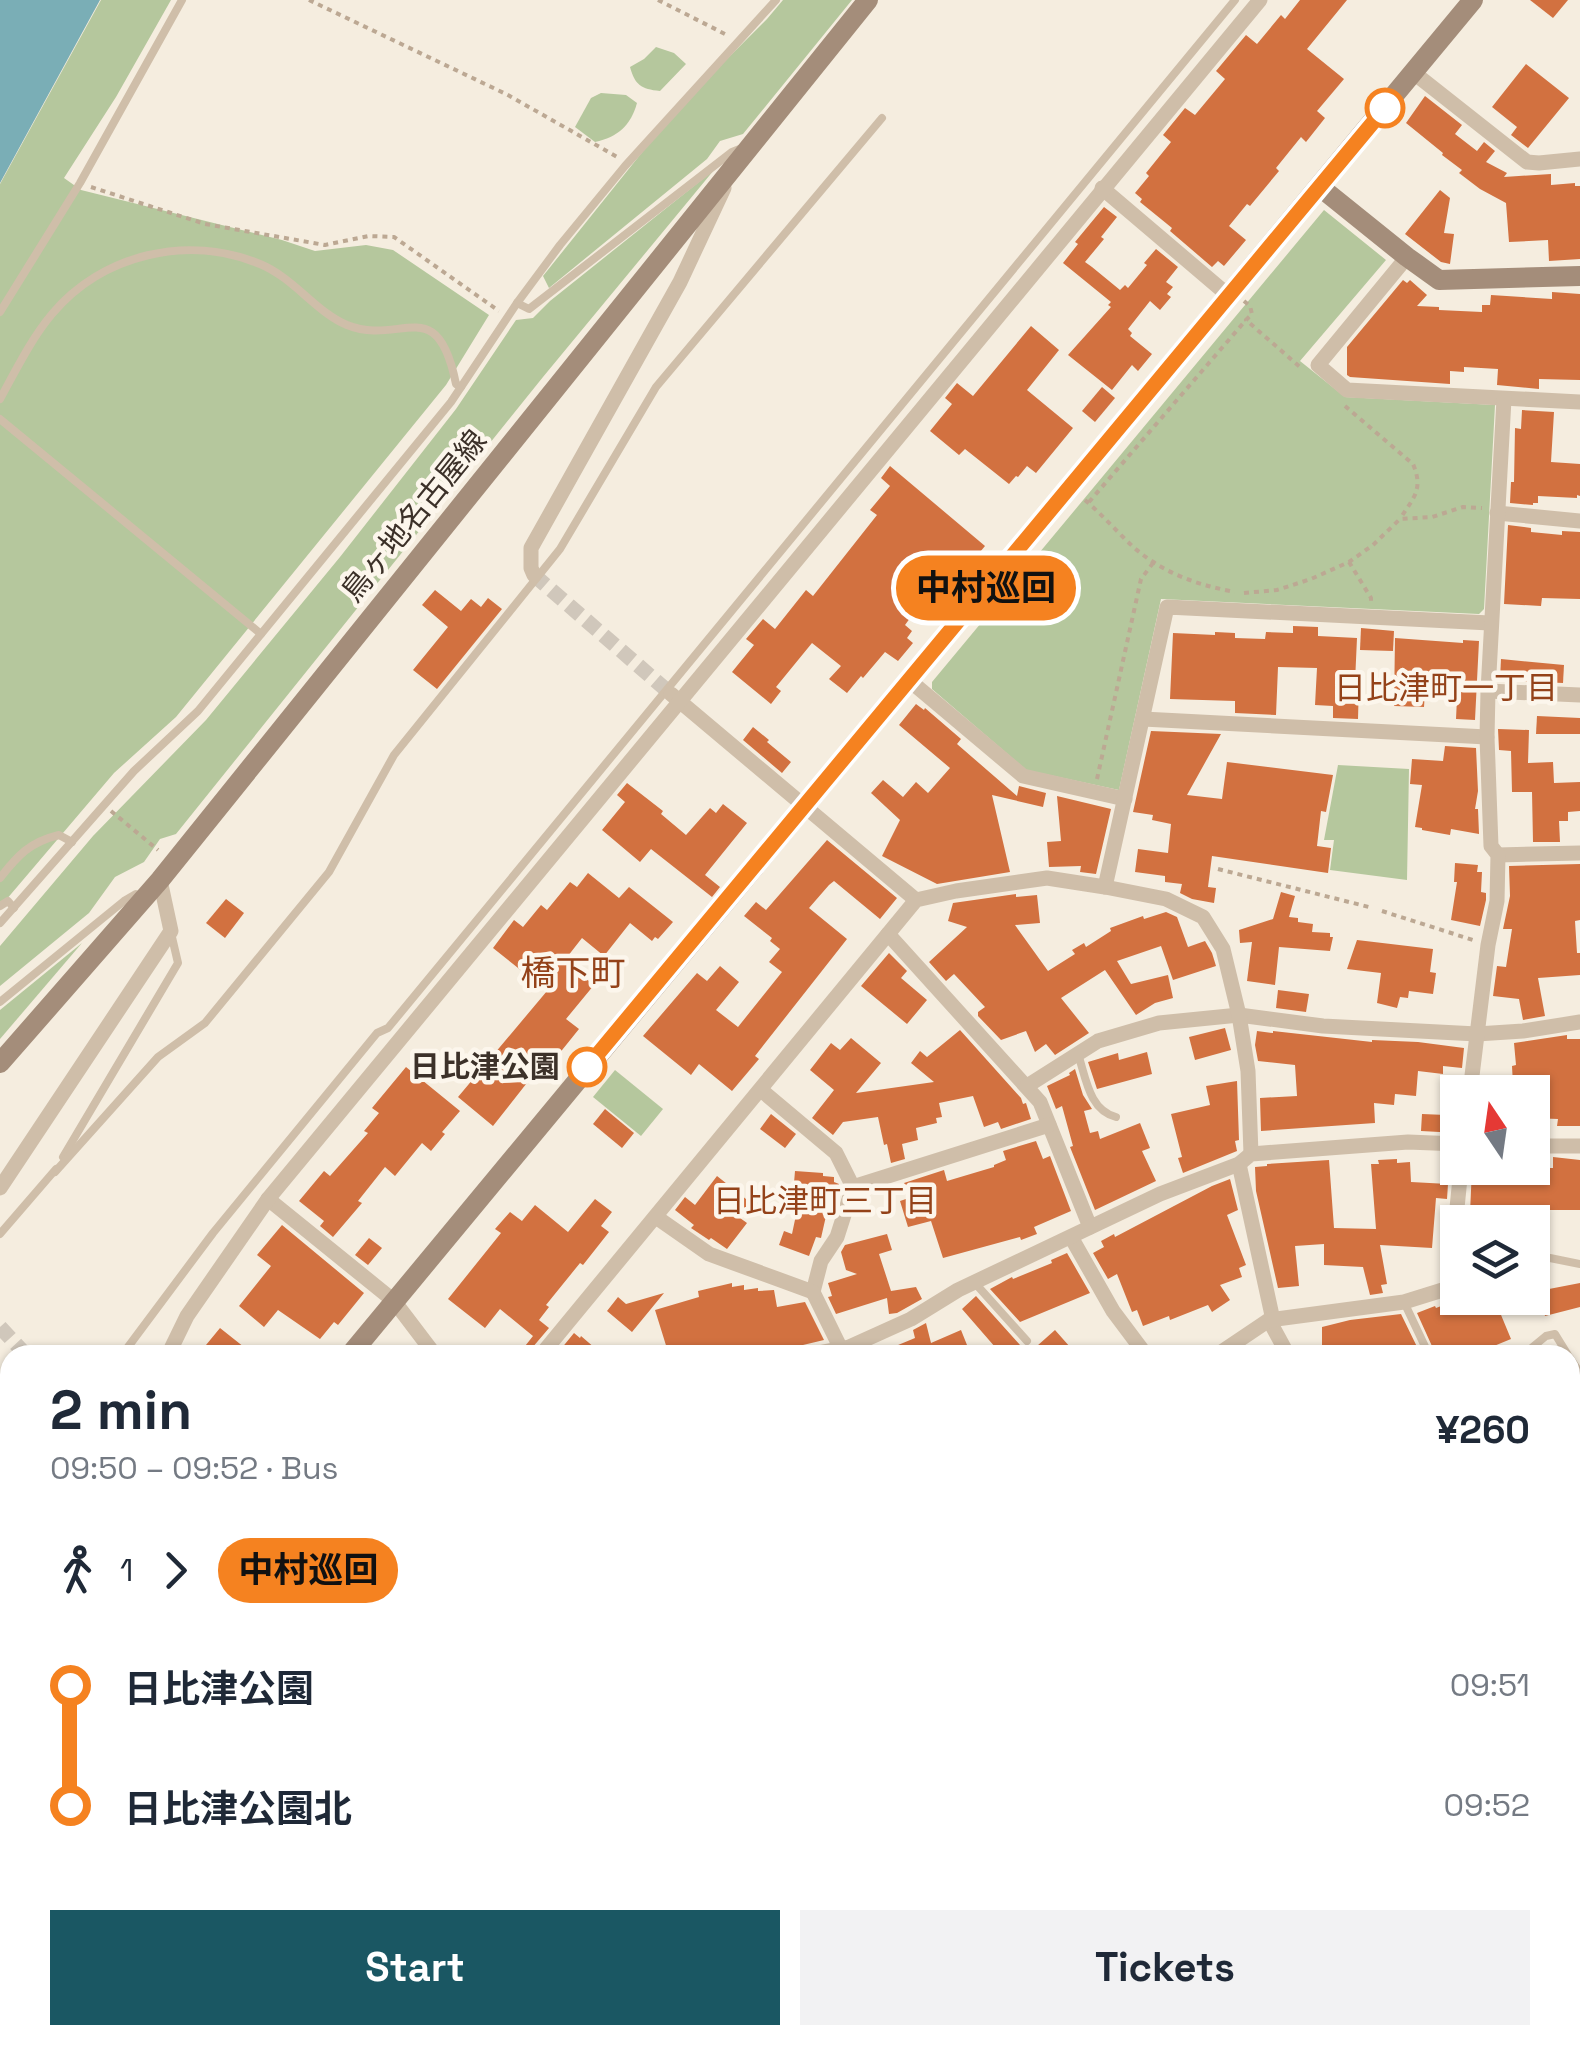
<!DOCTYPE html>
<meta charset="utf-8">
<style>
body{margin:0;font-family:"Space Grotesk","Noto Sans JP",sans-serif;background:#f2f2f3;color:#1f2937;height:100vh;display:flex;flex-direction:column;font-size:38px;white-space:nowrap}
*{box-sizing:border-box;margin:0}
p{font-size:32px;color:#747a83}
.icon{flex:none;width:55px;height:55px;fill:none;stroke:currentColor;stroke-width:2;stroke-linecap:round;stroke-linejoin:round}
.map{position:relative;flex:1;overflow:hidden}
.side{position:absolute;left:0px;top:1345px;width:1580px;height:700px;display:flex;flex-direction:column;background:#fff;border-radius:30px 30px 0 0;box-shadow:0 2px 8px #0004}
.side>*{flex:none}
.badge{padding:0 20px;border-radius:32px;font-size:35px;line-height:65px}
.needle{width:65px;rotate:347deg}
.tools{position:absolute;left:1440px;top:1075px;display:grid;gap:20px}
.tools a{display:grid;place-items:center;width:110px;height:110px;border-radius:0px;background:#fff;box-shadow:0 2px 8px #0004;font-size:50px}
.map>.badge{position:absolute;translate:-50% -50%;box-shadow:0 0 0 5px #fff}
.legs{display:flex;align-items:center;gap:15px;height:110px;padding:0 50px;font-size:32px}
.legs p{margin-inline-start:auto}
.headline{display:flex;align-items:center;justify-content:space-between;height:170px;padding:0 50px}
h1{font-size:55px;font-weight:600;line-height:75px}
.button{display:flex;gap:20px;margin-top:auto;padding:20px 50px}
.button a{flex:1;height:115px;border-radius:0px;background:#1a5763;color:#fff;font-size:40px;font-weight:600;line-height:115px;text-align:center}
.button a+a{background:#f2f2f3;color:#1f2937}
ul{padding:0 50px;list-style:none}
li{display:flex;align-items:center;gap:35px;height:120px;font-size:38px}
li i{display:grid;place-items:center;width:15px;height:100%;margin:0 12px;background:currentColor}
li i::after{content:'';width:25px;height:25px;margin:-12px;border:8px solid;border-radius:50%;background:#fff}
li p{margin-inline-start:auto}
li:first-child i{background:linear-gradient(#0000 50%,currentColor 0)}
li:last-child i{background:linear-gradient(currentColor 50%,#0000 0)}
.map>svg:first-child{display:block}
.green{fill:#b5c79d}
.water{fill:#7aaeb6}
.building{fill:#d27140}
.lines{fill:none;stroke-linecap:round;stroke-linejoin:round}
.street-tunnel{stroke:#d0c7bb;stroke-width:15;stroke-dasharray:15 8;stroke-linecap:butt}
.path{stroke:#bca893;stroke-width:4;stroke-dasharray:5 5;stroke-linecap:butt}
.lane{stroke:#cfbea9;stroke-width:8}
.street{stroke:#cfbea9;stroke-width:15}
.secondary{stroke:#a48d7a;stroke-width:20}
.line-1-casing{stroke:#fff;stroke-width:22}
.line-1{stroke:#f58220;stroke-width:15}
.stop-1-dot{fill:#fff;stroke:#f58220;stroke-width:5}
.labels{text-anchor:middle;stroke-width:9;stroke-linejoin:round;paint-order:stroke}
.street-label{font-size:30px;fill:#3c3129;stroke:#fcf6ec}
.stop-label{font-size:30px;font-weight:bold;fill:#3c3129;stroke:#fcf6ec;text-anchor:end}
.neighbourhood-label{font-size:32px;fill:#944219;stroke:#fcf6ec}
.quarter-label{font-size:35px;fill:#944219;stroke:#fcf6ec}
</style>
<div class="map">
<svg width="1580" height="2045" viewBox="0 0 1580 2045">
<rect width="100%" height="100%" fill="#f5eddf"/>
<g class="green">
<path d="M101,0H171L116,97L64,178L81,190L282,240L315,251L366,245L393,250L489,315L446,385L176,717L114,773L0,907V184Z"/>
<path d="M783,0H852L743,134L720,141L707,159L549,288L543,276L676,110L767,19Z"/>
<path d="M656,47L674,53L686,64L660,91C641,89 635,85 630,67L644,59Z"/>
<path d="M601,93L626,95L637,103C631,125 618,137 595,142L575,127L591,98Z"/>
<path d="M714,170L543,377L176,834L160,839L144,862L115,877L89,913L0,986V946L93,836L206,720L340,557L456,409L516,320L533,318L550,301Z"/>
<path d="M1324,210L1386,260L1300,361L1345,397L1495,405L1484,609L1479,614L1161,599L1119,790L1026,770L932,689V682Z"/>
<path d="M1338,765L1409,769L1407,880L1330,870L1334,840H1324Z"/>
<path d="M82,943L0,1039V1010Z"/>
<path d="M615,1070L663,1109L641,1136L593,1097Z"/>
<path d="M10,1910V2010L0,2012V1912Z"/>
</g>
<path class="water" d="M0,0H100L0,183Z"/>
<g class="building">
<path d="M1300,0H1347L1307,49L1344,79L1317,111L1325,118L1306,142L1301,137L1276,168L1279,171L1250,206L1247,204L1229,226L1246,240L1224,266L1218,261L1212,267L1170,231L1172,228L1140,202L1142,199L1135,193L1149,176L1146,173L1171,142L1163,135L1185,108L1195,115L1225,79L1216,71L1246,35L1257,44L1281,15L1285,19Z"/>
<path d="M1530,0H1568L1553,18Z"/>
<path d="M1526,64L1569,98L1528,148L1511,135L1517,127L1492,107Z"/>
<path d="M1425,96L1462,125L1455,134L1477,151L1484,142L1495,151L1486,162L1507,173L1504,177L1551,174V185L1575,183V186H1580V259L1549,261L1548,240L1509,242L1506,203L1480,189L1459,173L1462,170L1442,155L1443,153L1406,123Z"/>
<path d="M1440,190L1450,198L1444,233L1454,234L1450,264L1441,262L1405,234Z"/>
<path d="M1104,207L1117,217L1101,237L1104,239L1085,262L1092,267L1120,290L1125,285L1128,288L1147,265L1144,263L1156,249L1178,267L1166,282L1173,287L1167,294L1171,297L1160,310L1150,301L1128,329L1132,333L1130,336L1152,354L1138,371L1132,365L1112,390L1068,355L1111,307L1108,305L1111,302L1063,263L1078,244L1075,242Z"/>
<path d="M1403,280L1407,283L1410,280L1427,295L1417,306L1439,307V310L1482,312V305H1490L1491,295L1552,299V292L1580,294V380L1539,379V389L1497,385L1498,369L1464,367V372L1450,371V384L1350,377L1347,375V347Z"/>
<path d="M1031,326L1059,350L1027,390L1073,428L1036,473L1027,466L1018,477L1016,476L1009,484L965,449L959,455L930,431L952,404L945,398L957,383L973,396Z"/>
<path d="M1102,387L1115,398L1095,422L1082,411Z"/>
<path d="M1522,410L1554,412L1551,462L1580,464V496L1577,495V498L1538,496V503H1533V505L1510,503L1511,482H1514L1515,428L1521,429Z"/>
<path d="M890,466L985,546L966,569L964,567L948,586L934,575L907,609L913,614L905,625L912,631L907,638L913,643L898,661L885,652L863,678L861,676L847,693L829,679L841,666L812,643L776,687L781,691L771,704L732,672L754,645L746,639L763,619L775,629L806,590L813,596L877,515L870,510L890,486L881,478Z"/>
<path d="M1508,525L1531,528V532L1562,535V531L1580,532V599L1542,598L1541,606L1504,604Z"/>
<path d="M435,590L461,611L471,599L481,607L488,598L502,609L437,689L413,670L448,627L422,605Z"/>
<path d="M1293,626L1318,627V636L1357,638L1355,682H1359L1358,719L1333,718V706L1315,705L1317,668L1278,667L1276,715L1235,713V701L1170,699L1173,633L1215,635V632L1235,633V638L1265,639L1266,632L1293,633Z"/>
<path d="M1361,628L1394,631L1393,651L1360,650Z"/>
<path d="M1395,638L1463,643V640L1479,641L1475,720L1456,719L1458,677L1426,676L1424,707L1394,706Z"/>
<path d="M1501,659L1564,665L1563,683L1500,680Z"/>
<path d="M916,704L924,710L925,708L961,739L957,744L1017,796L1019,786L1046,793L1043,807L992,795L1010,872L937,884L882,856L900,820L871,793L883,780L903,797L916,782L928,793L950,768L899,725Z"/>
<path d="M1537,716L1580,718V734H1536Z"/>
<path d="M753,727L769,740L767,742L791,762L782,773L743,740Z"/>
<path d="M1498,729L1529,730L1528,763L1553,762L1554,783L1580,782V811L1568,812V821H1559L1560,842H1533L1532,792H1512L1511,751L1499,750Z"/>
<path d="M1151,731L1221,734L1187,795L1222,799L1227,762L1333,775L1326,812L1321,811L1317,846L1331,848L1328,873L1212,856L1208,887L1216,888L1214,903L1192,899L1180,893L1182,884L1165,882V876L1135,872L1138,849L1168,853L1171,824L1152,820L1153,815L1133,812Z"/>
<path d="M1445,746L1476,748L1478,791L1475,809H1478L1479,834L1451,829L1450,835L1422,830V828L1415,827L1422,785L1410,784L1412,759L1443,761Z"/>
<path d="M627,783L663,811L661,814L686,835L710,808L716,813L723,804L747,823L705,875L720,887L712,897L651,849L640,862L602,830L625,802L617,795Z"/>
<path d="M1057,796L1111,809L1096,874L1080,872L1081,866L1049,867L1047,842L1061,841Z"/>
<path d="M827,840L897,898L880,919L834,881L829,885L809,908L847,939L755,1056L759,1059L732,1091L699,1064L691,1075L643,1036L697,973L707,981L720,966L739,982L716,1010L738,1027L782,972L769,962L780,949L770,941L772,938L744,916L756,902L766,910Z"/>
<path d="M1455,863L1478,865L1477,872H1482L1481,892L1486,893V900L1480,926L1451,920L1457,882H1454Z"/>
<path d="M1580,864V920L1575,921L1577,953H1580V975L1538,978L1545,1016L1523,1020L1519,999L1493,996L1497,966L1506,967L1512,929H1503L1510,896L1509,866Z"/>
<path d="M588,873L619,898L629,887L673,922L658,939L655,937L652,941L630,923L604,956L582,938L564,961L594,985L566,1019L579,1029L546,1070L541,1065L493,1126L458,1097L547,991L493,948L514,920L523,927L541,905L547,910L570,882L577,887Z"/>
<path d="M1281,892L1295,896L1289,917L1298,918V922L1313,924L1312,932L1330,933V937H1333L1330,951L1279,947L1275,985L1247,981L1252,942L1240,943L1239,930L1273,919Z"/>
<path d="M1016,894V897L1037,895L1040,923L1015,925L1048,971L1075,954L1072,950L1084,943L1086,947L1111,931L1110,928L1143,916L1144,919L1166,912L1177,917L1188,947L1205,941L1212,953L1216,966L1173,980L1161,946L1117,961L1131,984L1168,975L1173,998L1155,1003L1136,1015L1105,970L1061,998L1089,1033L1055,1055L1046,1044L1035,1052L1026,1031L1001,1040L978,1016V1012L985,1007L954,974L946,981L929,962L967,927L948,921L953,903Z"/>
<path d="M226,899L244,913L225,938L206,923Z"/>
<path d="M1357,940L1433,949L1430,972L1436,973L1433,994L1409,991L1408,998L1400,997L1397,1008L1377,1003L1381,973L1347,969Z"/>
<path d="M889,953L907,971L901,978L927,1000L907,1024L861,986Z"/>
<path d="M1278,990L1309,994L1306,1012L1276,1008Z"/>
<path d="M1225,1028L1231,1050L1195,1060L1189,1037Z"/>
<path d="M960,1030L1021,1098L1023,1104L1026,1103L1031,1119L1001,1129L998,1122L984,1127L973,1096L939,1103L942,1117L936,1118L937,1123L916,1128L918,1140L902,1144L905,1159L891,1163L887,1144L884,1145L878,1117L843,1122L833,1135L812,1118L834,1090L810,1070L831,1043L840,1050L851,1038L881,1063L856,1093L934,1082L911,1063L920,1051L927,1057Z"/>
<path d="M1257,1031L1273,1033V1031L1372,1042V1040L1418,1042L1464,1048L1462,1068L1443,1066V1074L1418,1071L1416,1096L1395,1094L1394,1105L1374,1103L1375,1123L1261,1131L1260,1098L1297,1096L1295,1065L1258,1061L1255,1045Z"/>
<path d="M1567,1035V1039H1580V1126H1557L1558,1119L1532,1118V1083L1513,1085L1512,1066L1516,1065L1514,1043Z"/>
<path d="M1147,1052L1152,1074L1097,1089L1088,1062L1118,1053L1119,1060Z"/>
<path d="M406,1067L460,1111L442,1132L445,1134L431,1151L422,1143L395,1176L385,1167L358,1201L362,1203L333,1237L320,1226L324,1221L299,1201L324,1171L330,1176L368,1133L364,1131L379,1113L372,1108Z"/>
<path d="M1075,1069L1083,1095L1092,1109L1084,1111L1090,1133L1098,1131L1100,1139L1140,1123L1150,1148L1142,1151L1156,1181L1095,1210L1070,1147L1073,1146L1062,1106L1056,1109L1047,1086L1070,1075L1069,1073Z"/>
<path d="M1237,1081L1239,1140L1235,1141L1237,1151L1183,1173L1178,1158L1182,1157L1171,1114L1210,1105L1206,1086Z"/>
<path d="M605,1109L634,1133L622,1148L593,1124Z"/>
<path d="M771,1114L796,1134L785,1148L760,1129Z"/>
<path d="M1422,1114L1446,1115V1118L1458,1119V1133L1421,1131Z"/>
<path d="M1036,1141L1043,1159L1050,1156L1071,1211L1034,1227L1037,1234L1021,1240L1020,1237L943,1258L931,1221L908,1227L900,1201L909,1198L904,1183L944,1170L947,1181L994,1167V1165L1006,1160L1003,1151Z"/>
<path d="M1553,1157L1580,1160V1210H1542L1540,1222H1477L1478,1214L1470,1213L1472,1168H1553Z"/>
<path d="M1397,1159V1163L1410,1162L1411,1182L1448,1184L1447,1199L1436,1198L1432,1248L1380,1245L1387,1284L1381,1285L1383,1293L1370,1295L1363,1267L1324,1265V1244L1295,1246L1299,1286L1278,1288L1256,1191L1255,1167L1267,1166V1164L1329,1160L1334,1228L1376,1229L1371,1164H1379L1378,1160Z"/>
<path d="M795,1171L823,1173V1176L834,1177V1182L839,1184L837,1199L832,1217L826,1216L821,1238L816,1237L809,1256L779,1245L784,1231L792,1234L800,1196L793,1195Z"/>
<path d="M717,1176L751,1203L740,1218L747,1223L727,1249L711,1238L709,1240L691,1228L694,1225L675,1210L685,1197L695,1205Z"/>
<path d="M1230,1179L1238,1210L1227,1215L1246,1265L1239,1268L1242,1277L1220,1285L1230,1300L1212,1312L1208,1305L1170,1320L1169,1316L1143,1326L1137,1310L1132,1312L1117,1274L1108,1279L1093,1253L1104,1247L1101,1241L1114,1234L1115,1237L1212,1186Z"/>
<path d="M595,1199L612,1212L601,1226L609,1232L583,1265L580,1263L546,1305L549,1307L539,1320L549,1328L532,1348L530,1355H518L533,1336L500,1309L485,1328L448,1299L501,1233L495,1229L510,1212L522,1221L535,1205L568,1232Z"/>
<path d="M282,1225L364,1293L338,1325L334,1322L320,1339L278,1310L264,1327L239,1306L271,1266L257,1255Z"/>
<path d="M887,1234L892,1250L879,1254L891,1291L916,1287L922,1299L897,1313L889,1314L887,1298L836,1314L828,1297L832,1296L828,1283L857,1274L846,1270L841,1252L845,1245Z"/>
<path d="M369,1238L382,1248L368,1265L355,1255Z"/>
<path d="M1067,1253L1090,1293L1020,1322L990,1289L1012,1277L1013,1279L1052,1263L1051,1260Z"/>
<path d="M1532,1266H1545L1549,1289L1580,1283V1307L1545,1316L1540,1291H1532Z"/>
<path d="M732,1283V1287L744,1285V1290L758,1288V1291L774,1290L777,1307L805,1302L824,1340L761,1355H669L655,1310L699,1297L698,1291Z"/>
<path d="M664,1293L632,1332L607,1311L618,1297L626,1304Z"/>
<path d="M976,1296L1028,1354L1055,1330L1070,1347L1061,1355H1002L962,1309Z"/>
<path d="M1462,1298H1494L1511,1339L1472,1355H1436L1417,1313L1435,1306L1436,1308Z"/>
<path d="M1401,1314L1421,1355H1355L1354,1352L1328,1355V1351L1322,1352V1327L1350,1320Z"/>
<path d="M926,1323L931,1343L961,1330L971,1355H874L915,1338L913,1330Z"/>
<path d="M220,1328L254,1355H202L208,1347L206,1345Z"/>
<path d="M574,1333L580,1338L581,1336L603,1355H556Z"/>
</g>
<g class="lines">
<g class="street-tunnel">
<path d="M534,575L671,694"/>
<path d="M0,1327L26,1355"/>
</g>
<g class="path">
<path d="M309,0L506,94L619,158"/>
<path d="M658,0L727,35"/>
<path d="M91,187L205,224L325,245L369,236L394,237L499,311"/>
<path d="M1244,301L1250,306L1252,314L1246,320L1300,367"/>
<path d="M1345,406L1413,464C1424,490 1413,498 1400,519"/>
<path d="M1085,500C1099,512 1111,525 1124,538C1155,570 1192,584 1235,592"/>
<path d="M1089,502L1246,320"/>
<path d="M1349,562L1371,598V602"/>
<path d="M1244,593L1277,590L1311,579L1349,562L1373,545L1400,519L1432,517L1463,507L1482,508"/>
<path d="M1097,779L1141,579L1153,563"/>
<path d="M111,811L158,850"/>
<path d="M1218,869L1369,907"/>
<path d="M1382,911L1473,940"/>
</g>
<g class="lane">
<path d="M517,303L529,309L732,152L742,148"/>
<path d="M0,312L80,183L182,0"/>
<path d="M0,399C16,370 31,339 52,314C102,254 188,234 260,264C294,278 317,313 347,325C401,347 437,290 456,384L461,387"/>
<path d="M0,419L261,634"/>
<path d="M0,878C18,855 30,842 59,835L72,842"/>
<path d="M0,906L8,901L14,908"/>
<path d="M0,923L134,771L198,711L451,402L517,303L560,245L625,166L776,0"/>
<path d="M0,1002L124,901L136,894L142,897"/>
<path d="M1078,1054C1086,1078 1089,1110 1116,1117"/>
<path d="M63,1157L178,963L171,933"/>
<path d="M55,1172L158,1057L205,1023L329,872L394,755L560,549L656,387L882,118"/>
<path d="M0,1234L56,1169"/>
<path d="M1532,1258H1550L1580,1264"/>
<path d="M974,1282L1027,1341"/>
<path d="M1404,1302L1429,1355"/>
<path d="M122,1355L213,1233L377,1033L388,1028L1235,0"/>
<path d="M1523,1355L1546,1336L1555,1334L1568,1355"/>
<path d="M1570,1358L1580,1373"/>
<path d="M1570,1487L1580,1499"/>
<path d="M1,1523L10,1511"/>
<path d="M1570,1686L1580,1684"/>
</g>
<g class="street">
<path d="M1414,73L1527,162L1539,163L1580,159"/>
<path d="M1102,188L1229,296"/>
<path d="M1407,257L1318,365L1347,390L1580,402"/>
<path d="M1497,513L1580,521"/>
<path d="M534,575L531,568V548L680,282L724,188"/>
<path d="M909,680L1023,776L1125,799"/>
<path d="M1488,691L1580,695"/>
<path d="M671,694L916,900"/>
<path d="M1143,719L1487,737"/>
<path d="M1498,855L1580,853"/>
<path d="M1105,887L1167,607L1490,623"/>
<path d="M888,934L1040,1102L1090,1227"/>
<path d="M1027,1086L1098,1041L1159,1023L1239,1015L1323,1026L1477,1034L1523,1031L1580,1022"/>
<path d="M761,1090L836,1153L853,1187L837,1237L821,1261L813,1292L841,1349"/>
<path d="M1470,1092L1488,945L1497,901L1498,855L1491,846L1487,737L1488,691L1504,399"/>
<path d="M1532,1146H1580"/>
<path d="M1239,1164L1273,1320"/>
<path d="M853,1187L1049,1125"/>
<path d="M0,1188L171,931L160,880"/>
<path d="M268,1199L394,1301L435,1355"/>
<path d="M656,1217L709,1254L813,1292"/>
<path d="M1071,1237L1113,1311L1146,1355"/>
<path d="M1269,1320L1288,1355"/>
<path d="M168,1355L187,1316L268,1199L1260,0"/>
<path d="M541,1355L916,900L956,891L1047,878L1105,887L1166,899L1203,917L1223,949L1239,1015L1248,1071L1251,1154"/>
<path d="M807,1355L849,1347L911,1319L958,1290L1160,1194L1239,1164L1251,1154L1408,1142L1458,1144"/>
<path d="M1217,1355L1269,1320L1404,1302L1449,1288L1461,1168"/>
<path d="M1570,1432L1580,1422"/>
<path d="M1570,1766L1580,1762"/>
<path d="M1570,1855L1580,1852"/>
<path d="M0,1901L10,1899"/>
<path d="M1570,1961L1580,2004"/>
<path d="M1570,2017L1580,2014"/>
<path d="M0,2020L10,2018"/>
<path d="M198,2035L200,2045"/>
<path d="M508,2035L510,2045"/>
<path d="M1231,2035L1263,2037"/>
<path d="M406,2045L449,2035"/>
<path d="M857,2045L890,2035"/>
<path d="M1133,2045V2035"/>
<path d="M1468,2045L1505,2035"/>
</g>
<g class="secondary">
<path d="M1320,187L1407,257L1439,280L1580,276"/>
<path d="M0,1063L160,880L868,0"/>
<path d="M350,1355L1473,0"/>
<path d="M0,1776L10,1764"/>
</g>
</g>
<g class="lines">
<g class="line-1-casing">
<path id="line-1" d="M587,1067L1385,108"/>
</g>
<use href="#line-1" class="line-1"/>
</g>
<g class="stop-1-dot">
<circle cx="1385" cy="108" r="18"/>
<circle cx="587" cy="1067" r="18"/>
</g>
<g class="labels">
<g class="street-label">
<text transform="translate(414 516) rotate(-51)" y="10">鳥ヶ地名古屋線</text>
</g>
<g class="stop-label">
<text x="560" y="1077">日比津公園</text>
</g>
<g class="neighbourhood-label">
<text x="1446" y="699">日比津町一丁目</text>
<text x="825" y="1212">日比津町三丁目</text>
</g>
<g class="quarter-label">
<text x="573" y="985">橋下町</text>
</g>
</g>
</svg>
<div class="tools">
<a><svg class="needle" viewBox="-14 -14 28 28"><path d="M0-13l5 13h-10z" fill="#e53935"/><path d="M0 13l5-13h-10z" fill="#747a83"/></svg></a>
<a><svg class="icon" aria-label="layers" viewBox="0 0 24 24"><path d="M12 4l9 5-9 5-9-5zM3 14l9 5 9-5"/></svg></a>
</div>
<b class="badge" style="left:986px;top:588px;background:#f58220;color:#111">中村巡回</b>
<section class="side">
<div class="headline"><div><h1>2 min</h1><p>09:50 – 09:52 · Bus</p></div><b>¥260</b></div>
<div class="legs"><svg class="icon" aria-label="walk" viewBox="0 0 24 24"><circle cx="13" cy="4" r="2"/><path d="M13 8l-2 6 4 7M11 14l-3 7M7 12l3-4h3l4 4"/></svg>1<svg class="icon" aria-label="forward" viewBox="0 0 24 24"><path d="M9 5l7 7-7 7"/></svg><b class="badge" style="background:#f58220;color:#111">中村巡回</b></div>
<ul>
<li><i style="color:#f58220"></i><b>日比津公園</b><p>09:51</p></li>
<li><i style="color:#f58220"></i><b>日比津公園北</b><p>09:52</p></li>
</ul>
<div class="button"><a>Start</a><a>Tickets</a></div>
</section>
</div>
